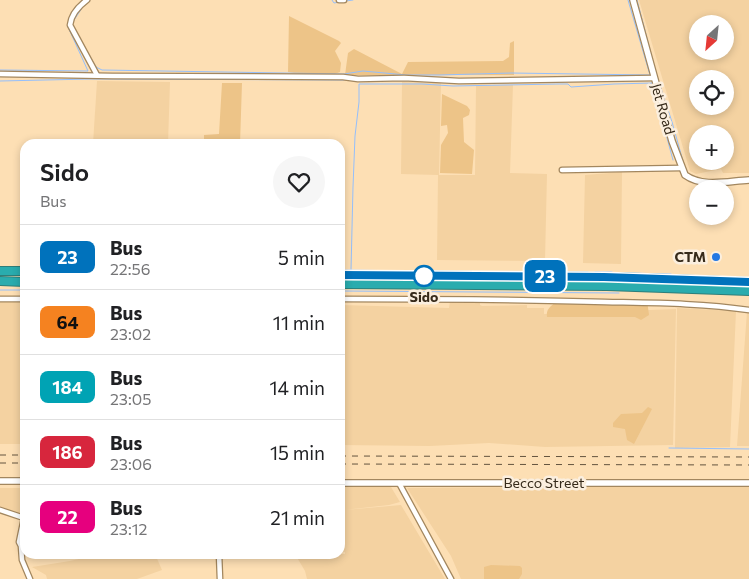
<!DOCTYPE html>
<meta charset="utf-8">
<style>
body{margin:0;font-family:Commissioner,sans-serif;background:#f6f6f6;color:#202124;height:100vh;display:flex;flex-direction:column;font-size:19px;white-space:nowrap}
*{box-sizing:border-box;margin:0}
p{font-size:16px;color:#757577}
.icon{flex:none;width:28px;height:28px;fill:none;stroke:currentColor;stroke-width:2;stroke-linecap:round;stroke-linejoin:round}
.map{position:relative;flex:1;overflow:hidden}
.panel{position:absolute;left:20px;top:139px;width:325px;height:420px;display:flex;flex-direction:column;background:#fff;border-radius:15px;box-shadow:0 2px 8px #0003}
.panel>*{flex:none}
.badge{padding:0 10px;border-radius:8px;font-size:18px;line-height:32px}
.needle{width:32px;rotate:207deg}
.buttons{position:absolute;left:689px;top:15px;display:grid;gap:10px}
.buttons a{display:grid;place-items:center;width:45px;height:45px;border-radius:50%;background:#fff;box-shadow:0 2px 8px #0003;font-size:25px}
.map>.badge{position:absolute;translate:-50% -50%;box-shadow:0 0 0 2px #fff}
.round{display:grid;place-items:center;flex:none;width:52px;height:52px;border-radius:26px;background:#f6f6f6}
.head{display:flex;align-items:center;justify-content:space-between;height:85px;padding:0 20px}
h1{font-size:24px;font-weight:600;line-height:38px}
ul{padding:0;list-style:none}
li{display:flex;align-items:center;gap:15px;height:65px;padding:0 20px;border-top:1px solid #e0e0e0}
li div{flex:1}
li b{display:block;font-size:19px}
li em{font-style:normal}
li .badge{min-width:55px;font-weight:700;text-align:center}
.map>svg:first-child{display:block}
.built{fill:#f4d2a1;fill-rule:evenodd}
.green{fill:#edc488}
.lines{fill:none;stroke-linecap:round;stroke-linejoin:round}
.stream{stroke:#94bffc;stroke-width:1}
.street-casing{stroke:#a3875f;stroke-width:7}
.secondary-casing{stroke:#a3875f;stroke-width:8}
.highway-casing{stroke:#2e7e7a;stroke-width:10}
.street{stroke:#fff;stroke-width:4.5}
.secondary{stroke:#fff;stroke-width:5.5}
.highway{stroke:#2aacae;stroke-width:8}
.rail{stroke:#64543e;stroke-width:1;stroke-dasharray:6 6;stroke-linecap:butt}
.line-casing{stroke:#fff;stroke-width:11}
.line{stroke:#0072bc;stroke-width:8}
.poi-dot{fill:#2478e3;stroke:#fbefdf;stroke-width:2}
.stop-dot{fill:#fff;stroke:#0072bc;stroke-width:2.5}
.labels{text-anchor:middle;stroke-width:5;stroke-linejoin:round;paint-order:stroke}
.street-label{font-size:14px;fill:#362a1a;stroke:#fbefdf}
.poi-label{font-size:14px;font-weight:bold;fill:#362a1a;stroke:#fbefdf;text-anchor:end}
.stop-label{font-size:14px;font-weight:bold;fill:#362a1a;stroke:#fbefdf}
</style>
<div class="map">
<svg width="749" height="579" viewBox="0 0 749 579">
<rect width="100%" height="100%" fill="#fddfb4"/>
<g class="built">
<path d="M639,0H749V173H723L721,169L696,174L690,171ZM698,24H725V51H698ZM698,79H725V106H698ZM698,134H725V161H698Z"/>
<path d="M97,81L170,82L168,144H93Z"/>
<path d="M402,82L441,83L439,175H475L476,85H513L510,173L547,174L545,261L437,260L438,175L401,174Z"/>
<path d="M622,172L621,264L583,263L585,175Z"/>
<path d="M480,300V305L482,306L527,305V308H544V314L676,309L673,445L545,447L489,443L430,446L340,445V305L449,308L450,301Z"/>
<path d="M0,301L25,302V444H0Z"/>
<path d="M677,308L736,311L730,447L675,448Z"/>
<path d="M747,312H749V446H737Z"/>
<path d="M340,486L391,487L400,502L389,505L344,510L401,505L445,579H307L305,571L295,554H345V552L341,551L345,548L340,551Z"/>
<path d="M532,487H749V579H461L451,556L407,488Z"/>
<path d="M0,488H25V516L0,508Z"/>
<path d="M83,554H155L162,570L137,579H47L46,575L32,567L70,561L83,558Z"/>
</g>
<g class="green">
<path d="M289,16L339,41L341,43L335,51L341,63L340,72C325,79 304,75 288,72Z"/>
<path d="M514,41V75H345L348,53L354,49L402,74L408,62L503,61L509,57L510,43Z"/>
<path d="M222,83H242L240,144H204V135L219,134Z"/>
<path d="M442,94L467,106L470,110L469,115L463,118L464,142L474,150L472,174L440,173L441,145L448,133L447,125L441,126Z"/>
<path d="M647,300L649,315L641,320L635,317H547C546,309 550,307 556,302Z"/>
<path d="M648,407L652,409L634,444L627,440L625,429L613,427V423L621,414L642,413Z"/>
<path d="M491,565L520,566L522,568V574L519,579H484V567Z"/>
</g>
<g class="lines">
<g class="stream">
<path d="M332,0L334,3L340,2"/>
<path d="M628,0L650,75"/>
<path d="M637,0L656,73"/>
<path d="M346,1L353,0"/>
<path d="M72,23L84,5"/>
<path d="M85,48L96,67L102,70L344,74L363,71L406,75H440L511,73L649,75"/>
<path d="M0,70L88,71L68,27L69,21"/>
<path d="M657,76L672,122L683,161"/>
<path d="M0,81L91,79L344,80"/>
<path d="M652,83L673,160"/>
<path d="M340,270L559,273"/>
<path d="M351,270L353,187L355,136L359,102V84H422L453,86L559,84H568L571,87L614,84L652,83"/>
<path d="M568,272H588"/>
<path d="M595,272H612"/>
<path d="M626,273L671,274"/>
<path d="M679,275L721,277"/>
<path d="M0,290H25"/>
<path d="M340,291L619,293"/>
<path d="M669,448L749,449"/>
</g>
<g class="street-casing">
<g id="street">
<path d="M87,0C79,6 71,15 70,25L97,75"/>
<path d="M339,0H344"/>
<path d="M0,74L112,76L343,77L358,79L404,78L459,81L654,78"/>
<path d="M562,170L681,168"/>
<path d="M0,299H25"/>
<path d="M340,299C428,299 517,299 605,302C653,303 701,303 749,310"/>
<path d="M399,483L451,579"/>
<path d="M0,510L24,518L19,542L21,546L22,560L30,579"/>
<path d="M219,554L220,579"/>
</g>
</g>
<g class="secondary-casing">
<g id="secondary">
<path d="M633,0L672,141L685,175C703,188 728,181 749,180"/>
<path d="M0,481H25"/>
<path d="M340,483H749"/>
</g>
</g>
<g class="highway-casing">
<g id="highway">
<path d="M0,271H25"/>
<path d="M340,275L615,277L749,282"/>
<path d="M0,281L25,282"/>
<path d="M340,284L607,286L749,291"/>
</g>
</g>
<use href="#street" class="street"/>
<use href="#secondary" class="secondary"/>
<use href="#highway" class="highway"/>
<g class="rail">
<path d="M0,455H25"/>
<path d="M340,456L749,457"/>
<path d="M0,463H25"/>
<path d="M340,464L749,465"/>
</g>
</g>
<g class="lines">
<g class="line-casing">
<path id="line" d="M340,275L604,277L749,282"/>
</g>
<use href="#line" class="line"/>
</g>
<circle class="poi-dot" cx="716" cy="257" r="5"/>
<circle class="stop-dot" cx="424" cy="276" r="10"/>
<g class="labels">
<g class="street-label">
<text transform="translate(663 109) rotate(74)" y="5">Jet Road</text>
<text x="544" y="488">Becco Street</text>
</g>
<g class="poi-label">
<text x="706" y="262">CTM</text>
</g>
<g class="stop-label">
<text x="424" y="302">Sido</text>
</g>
</g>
</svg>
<div class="buttons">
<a><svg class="needle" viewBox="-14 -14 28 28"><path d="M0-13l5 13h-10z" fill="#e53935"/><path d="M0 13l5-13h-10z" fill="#757577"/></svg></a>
<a><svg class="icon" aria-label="locate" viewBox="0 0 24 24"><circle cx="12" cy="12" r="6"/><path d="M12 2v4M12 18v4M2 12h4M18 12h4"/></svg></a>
<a>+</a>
<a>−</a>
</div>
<b class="badge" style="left:545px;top:276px;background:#0072bc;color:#fff">23</b>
<section class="panel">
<div class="head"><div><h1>Sido</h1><p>Bus</p></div><a class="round"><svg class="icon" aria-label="heart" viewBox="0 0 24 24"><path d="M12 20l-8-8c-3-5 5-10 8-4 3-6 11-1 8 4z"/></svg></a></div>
<ul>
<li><span class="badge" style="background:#0072bc;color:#fff">23</span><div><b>Bus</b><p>22:56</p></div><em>5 min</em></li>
<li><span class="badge" style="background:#f58220;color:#111">64</span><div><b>Bus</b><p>23:02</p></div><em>11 min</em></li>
<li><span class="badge" style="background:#00a3b4;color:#fff">184</span><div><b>Bus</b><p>23:05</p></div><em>14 min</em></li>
<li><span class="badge" style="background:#d7263d;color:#fff">186</span><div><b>Bus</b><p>23:06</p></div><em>15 min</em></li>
<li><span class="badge" style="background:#e6007e;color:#fff">22</span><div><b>Bus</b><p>23:12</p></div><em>21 min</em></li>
</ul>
</section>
</div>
